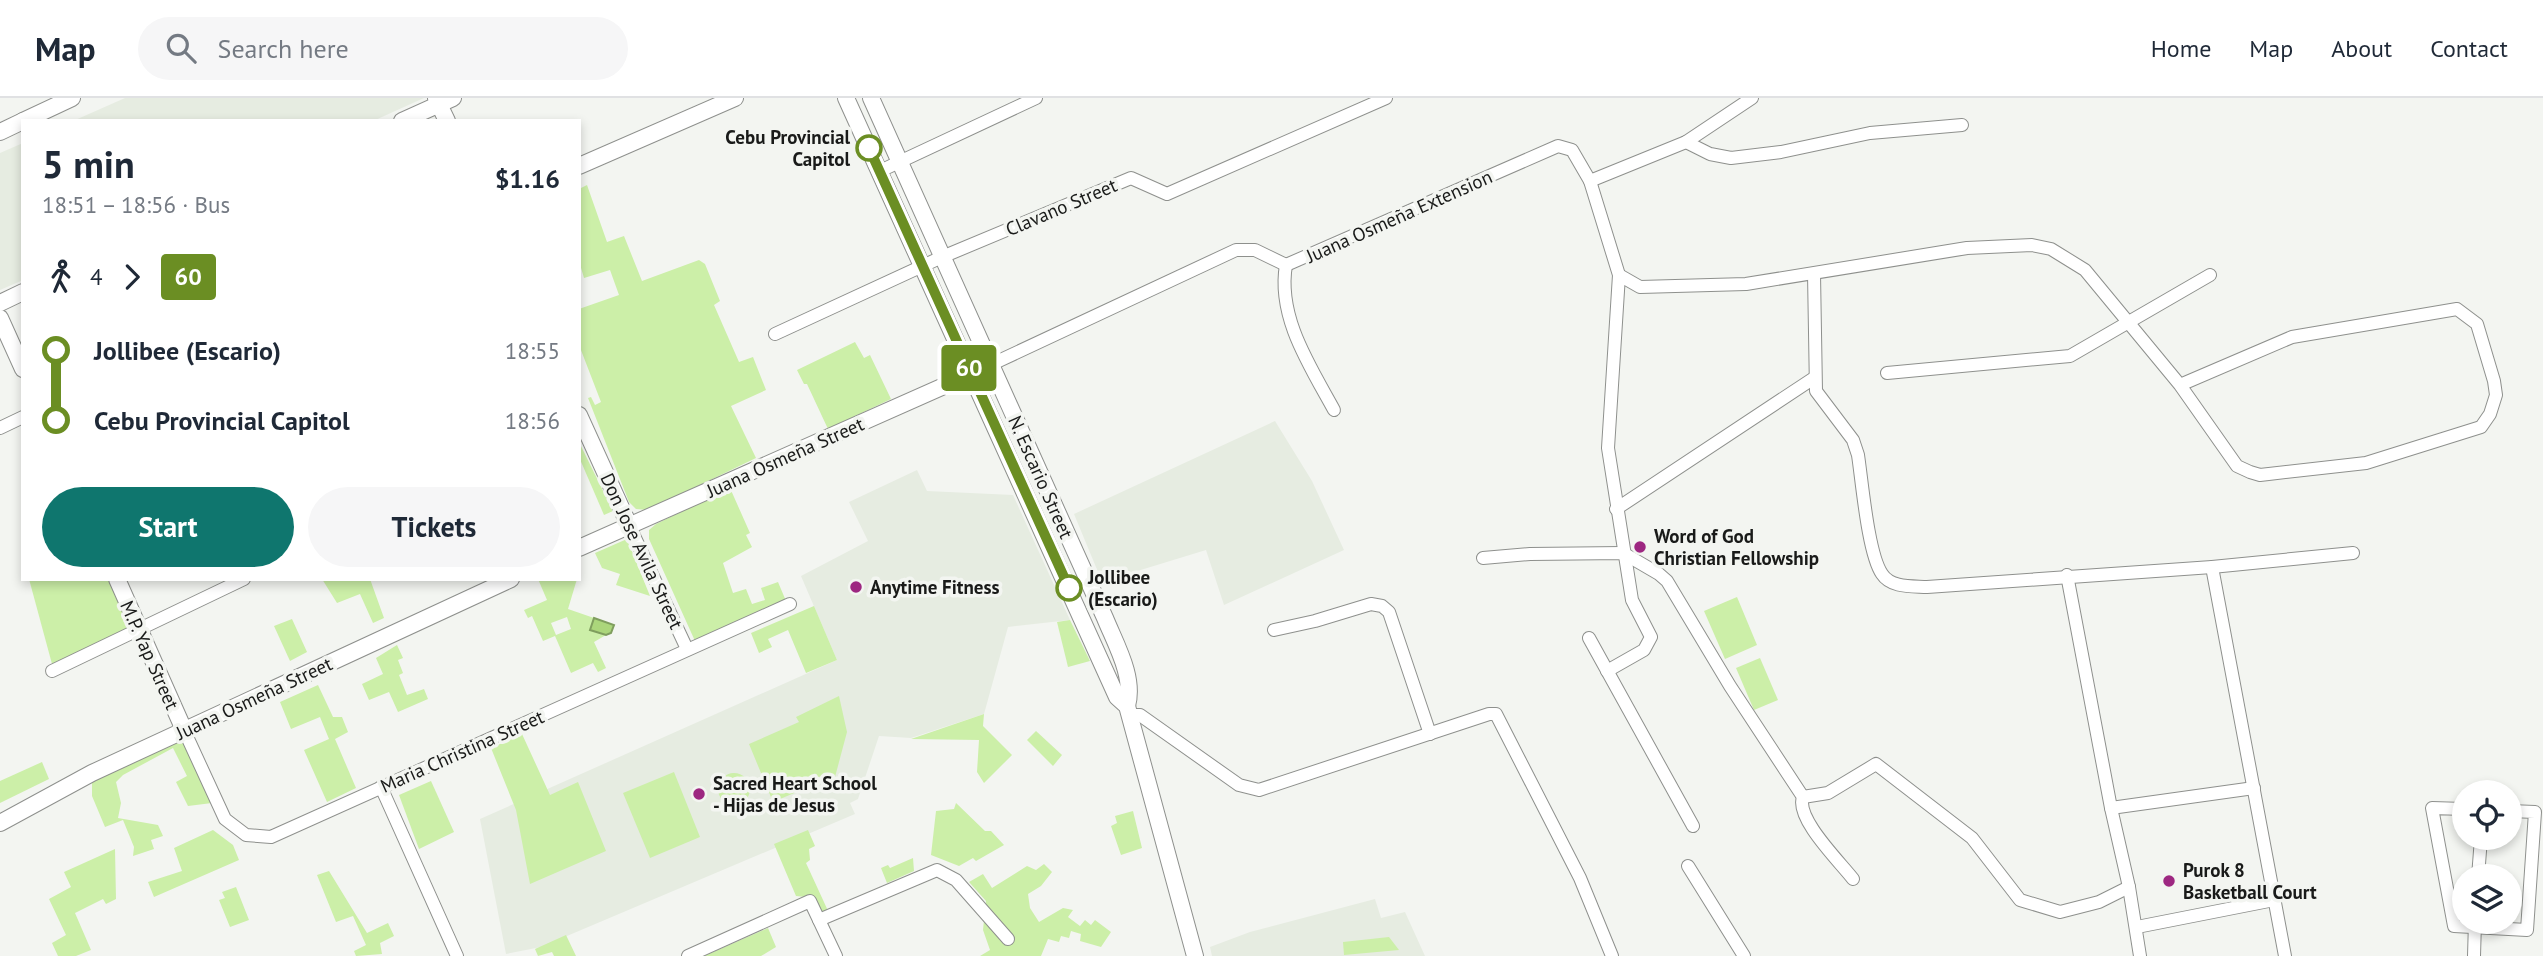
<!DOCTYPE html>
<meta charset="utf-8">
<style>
body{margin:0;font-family:"PT Sans",sans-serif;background:#f6f6f7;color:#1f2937;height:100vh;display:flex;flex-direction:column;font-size:26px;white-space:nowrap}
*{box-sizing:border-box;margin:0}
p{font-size:23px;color:#747a83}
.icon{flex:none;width:38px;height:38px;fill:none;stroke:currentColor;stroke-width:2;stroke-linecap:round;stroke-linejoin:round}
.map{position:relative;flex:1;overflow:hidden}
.panel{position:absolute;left:21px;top:21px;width:560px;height:462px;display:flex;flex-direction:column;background:#fff;border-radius:0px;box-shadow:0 4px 10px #0003}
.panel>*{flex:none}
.badge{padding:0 14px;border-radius:5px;font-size:24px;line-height:46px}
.tools{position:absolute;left:2452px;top:682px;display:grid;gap:14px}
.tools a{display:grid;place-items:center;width:70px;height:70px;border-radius:50%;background:#fff;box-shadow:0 4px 10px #0003;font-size:35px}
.map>.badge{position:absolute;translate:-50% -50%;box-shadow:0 0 0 4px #fff}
.legs{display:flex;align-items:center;gap:10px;height:77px;padding:0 21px;font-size:23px}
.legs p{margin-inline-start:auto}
.overview{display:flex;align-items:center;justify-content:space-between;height:119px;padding:0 21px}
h1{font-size:38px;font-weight:700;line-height:52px}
.cta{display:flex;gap:14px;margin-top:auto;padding:14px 21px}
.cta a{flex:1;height:80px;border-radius:42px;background:#0f766e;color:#fff;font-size:28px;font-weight:700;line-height:80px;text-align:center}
.cta a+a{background:#f6f6f7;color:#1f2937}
ul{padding:0 21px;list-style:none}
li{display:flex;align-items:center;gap:24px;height:70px;font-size:26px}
li i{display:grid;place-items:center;width:10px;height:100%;margin:0 9px;background:currentColor}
li i::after{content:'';width:18px;height:18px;margin:-9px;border:5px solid;border-radius:50%;background:#fff}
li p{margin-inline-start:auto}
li:first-child i{background:linear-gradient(#0000 50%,currentColor 0)}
li:last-child i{background:linear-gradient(currentColor 50%,#0000 0)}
header{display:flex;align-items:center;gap:42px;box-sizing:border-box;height:98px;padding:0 35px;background:#fff;border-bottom:2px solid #e0e1e3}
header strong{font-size:33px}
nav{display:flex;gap:38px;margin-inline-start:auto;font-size:24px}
.search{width:490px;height:63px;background:#f6f6f7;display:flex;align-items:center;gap:18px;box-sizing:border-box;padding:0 24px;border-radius:38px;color:#747a83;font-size:26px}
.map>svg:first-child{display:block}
.built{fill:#e6ece1}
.green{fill:#ccefa8;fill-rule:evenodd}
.water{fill:#abd67b;stroke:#7f9e5e;stroke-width:2}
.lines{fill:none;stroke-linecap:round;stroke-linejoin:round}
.street-casing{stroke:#8e908d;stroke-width:14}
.secondary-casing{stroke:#8e908d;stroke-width:18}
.street{stroke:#fff;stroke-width:12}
.secondary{stroke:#fff;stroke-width:16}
.line-1-casing{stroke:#fff;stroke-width:16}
.line-1{stroke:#6b8e23;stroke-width:10}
.stop-1-dot{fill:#fff;stroke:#6b8e23;stroke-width:3.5}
.poi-dot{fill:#9d2781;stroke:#f3f5f1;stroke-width:2.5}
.labels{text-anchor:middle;stroke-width:7;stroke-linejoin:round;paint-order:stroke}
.stop-label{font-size:19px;font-weight:bold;fill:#191a19;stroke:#f3f5f1;text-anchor:end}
.street-label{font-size:19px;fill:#191a19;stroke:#f3f5f1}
.poi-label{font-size:19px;font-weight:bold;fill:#191a19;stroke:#f3f5f1;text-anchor:start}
</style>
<header>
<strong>Map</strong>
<div class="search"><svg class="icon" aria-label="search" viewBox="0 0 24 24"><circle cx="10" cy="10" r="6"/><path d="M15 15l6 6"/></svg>Search here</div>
<nav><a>Home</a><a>Map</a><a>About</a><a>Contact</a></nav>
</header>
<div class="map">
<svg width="2543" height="858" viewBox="0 0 2543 858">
<rect width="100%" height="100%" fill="#f3f5f1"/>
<g class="built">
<path d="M125,0H424L373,23H73Z"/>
<path d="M23,45V182L0,192V55Z"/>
<path d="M1275,323L1312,383L1344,452L1224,507L1206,452L1108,482L1103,486L1074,416Z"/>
<path d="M917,372L927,393L1013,397L1070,522L1008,529L984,616L911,640L879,638L858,701L850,705L855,716L541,849L506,856L480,721L837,562L801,478L868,443L849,404Z"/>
<path d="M1375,801L1381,820L1405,814L1425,858H1212L1210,849L1250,834Z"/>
</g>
<g class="green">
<path d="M587,87L607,144L624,138L642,183L699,162L705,166L720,203L714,207L739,264L753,259L766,292L731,308L756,360L648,412L636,411L629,404L588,300L591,299L595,307L601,304L579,247V211L619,197L610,172L584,180L579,163V91Z"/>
<path d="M855,244L864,260L870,257L891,301L828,331L807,286H804L797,272Z"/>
<path d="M579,344L613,413L604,417L579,359Z"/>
<path d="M730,390L750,435L746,437L752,449L723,465L733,495L746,491L752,506L765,502L761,490L778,484L786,503L695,543L649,441V432L656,426Z"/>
<path d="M627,441L650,498L616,487L620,476L602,470L595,455Z"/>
<path d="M29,481H112L133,530L52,566Z"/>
<path d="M322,481H370L384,520L373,525L360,496L337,505Z"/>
<path d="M538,481H577L568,511L594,520L590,532L606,537L594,544L606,570L598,574L593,565L571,575L555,538L543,543L532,518L528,520L524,512L547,502ZM567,519L571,531L556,537L551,525Z"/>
<path d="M1737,499L1757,547L1725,561L1704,513Z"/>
<path d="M814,508L837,562L806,575L788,532L768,541L772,549L759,555L751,535Z"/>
<path d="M292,521L307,554L290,563L274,528Z"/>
<path d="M1070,522L1090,563L1068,569L1057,524Z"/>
<path d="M397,547L403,560L398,562L403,575L399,577L407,597L424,591L428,601L398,614L389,594L369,602L362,586L383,576L376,560Z"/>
<path d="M1760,560L1778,602L1754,612L1736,570Z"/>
<path d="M318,587L333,619H342L348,634L335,641L356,690L327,704L304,652L329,641L320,619L291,631L280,604Z"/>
<path d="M839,598L847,634L835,679L829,682L826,676L805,685L806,690L773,704L749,646L799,624L796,619Z"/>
<path d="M984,616L983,628L1012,657L984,685L977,674L979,642L911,641Z"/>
<path d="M1036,633L1062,657L1053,668L1027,642Z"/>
<path d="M522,636L550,697L578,684L606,753L530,786L516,712L491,650Z"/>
<path d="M185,640L212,705L188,708L176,684L187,678L173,650L123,677L116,684L121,705L118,720L158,727L163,738L151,742L154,751L133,758L134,749L123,722L105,729L92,698V683Z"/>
<path d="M42,664L49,681L0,705V683Z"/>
<path d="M674,674L700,739L650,760L623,695Z"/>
<circle cx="734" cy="691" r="16"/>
<path d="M431,683L454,734L419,751L399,697Z"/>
<path d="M956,705L985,733H991L1004,747L976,763L973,760L959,768L931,757L936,713L954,711Z"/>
<path d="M1133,713L1142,750L1121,757L1111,728L1117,725L1115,718Z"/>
<path d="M213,732L233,747L239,762L154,799L148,784L182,773L174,750Z"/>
<path d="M808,732L815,748L809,751L810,762L806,765L829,815H823L806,799L796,798L774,746Z"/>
<path d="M115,751L116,801L106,806L103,801L75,815L91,852L76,858H58L52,845L66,837L49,801L71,789L64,774Z"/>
<path d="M913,760L914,773L887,785L881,770L888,767L890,770Z"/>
<path d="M1044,766L1052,774L1041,788L1028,796L1030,810L1039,824L1063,810L1073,812L1068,819L1080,828L1085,822L1091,827L1095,822L1111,834L1101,849L1080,843L1081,836L1071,833L1069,840L1061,838L1059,844L1048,841L1041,858H980L990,852L983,832L986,803L969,784L983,776L992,790L1027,768L1036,772Z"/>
<path d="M329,773L367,835L388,825L394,838L380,845L382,856L356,858L354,853L366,847L353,818L336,824L317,777Z"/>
<path d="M236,789L249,822L230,829L219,802L225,800L222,794Z"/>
<path d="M768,830L776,849L761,858H704Z"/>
<path d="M566,837L576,858H554L552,854L538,858L535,851Z"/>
<path d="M1389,839L1399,852L1344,857L1343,844Z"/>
</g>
<path class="water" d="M594,520L614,527L611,535L606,537L590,532Z"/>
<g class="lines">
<g class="street-casing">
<g id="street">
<path d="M1686,44L1710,56L1731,60L1781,54L1870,35L1962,27"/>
<path d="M880,73L1036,0"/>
<path d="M1590,83L1686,44L1752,0"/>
<path d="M1286,167L1558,48L1572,52L1590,83L1619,177L1608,350L1632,502L1651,539L1644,552L1607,573"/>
<path d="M1286,167C1277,219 1310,268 1334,312"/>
<path d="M1814,176L1816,293L1853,342L1858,357C1862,383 1868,456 1882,476C1891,490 1912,488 1927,489L2212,469L2353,455"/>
<path d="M1619,177L1640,189L1746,186L1967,150L2032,147L2051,151L2085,172L2180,287L2237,368L2250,374L2260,377L2366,365L2481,329L2490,316L2496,297L2494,283L2477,226L2457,211L2292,239L2180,287"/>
<path d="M775,236L942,159L1131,80L1167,96L1386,0"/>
<path d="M990,267L1236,152H1255L1286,167"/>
<path d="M1887,275L2070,258L2210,177"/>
<path d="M0,330L23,319"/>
<path d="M1616,411L1814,280"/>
<path d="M629,427L687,551"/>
<path d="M1483,460L1530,456L1623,455L1659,476L1667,483L1730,588L1803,699C1795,720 1839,763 1853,781"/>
<path d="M2212,469L2285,858"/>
<path d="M2067,477L2111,710L2129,789L2140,858"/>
<path d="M1274,532L1315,523L1371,506L1382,508L1389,514L1430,636"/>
<path d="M1589,540L1693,728"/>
<path d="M52,573L244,481"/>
<path d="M1129,617H1140L1239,687L1259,692L1489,616H1496L1580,780L1612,858"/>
<path d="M184,632L225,721L246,737L271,739L790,506"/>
<path d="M381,689L457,858"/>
<path d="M1803,699L1828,695L1876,666L1972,740L2020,802L2060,814L2099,804L2129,789"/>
<path d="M2111,710L2254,690"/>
<path d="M2464,711L2432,710L2454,828L2527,832L2535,714L2510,713"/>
<path d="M1688,768L1744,858"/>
<path d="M2478,779L2481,740"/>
<path d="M819,822L937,772L956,782L1008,841"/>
<path d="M2137,829L2274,802"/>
<path d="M688,858L810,803L836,858"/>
<path d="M2474,858L2475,824"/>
</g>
</g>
<g class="secondary-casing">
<g id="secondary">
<path d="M436,0L447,23"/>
<path d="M846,0L1117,599L1127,608L1195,858"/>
<path d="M871,0L1105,520C1116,547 1135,579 1127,608"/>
<path d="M23,23L72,0"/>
<path d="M402,23L453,0"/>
<path d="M0,34L23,23"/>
<path d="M579,68L735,0"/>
<path d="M0,205L23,194"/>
<path d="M0,220L23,271"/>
<path d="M579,317L629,427"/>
<path d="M579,450L980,272"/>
<path d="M117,481L184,632"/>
<path d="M0,725L92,675L511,481"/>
</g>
</g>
<use href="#street" class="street"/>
<use href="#secondary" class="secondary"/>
</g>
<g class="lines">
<g class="line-1-casing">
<path id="line-1" d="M869,50L1069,490"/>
</g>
<use href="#line-1" class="line-1"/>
</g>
<g class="stop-1-dot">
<circle cx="869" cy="50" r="12"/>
<circle cx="1069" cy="490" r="12"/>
</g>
<g class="poi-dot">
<circle cx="1640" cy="449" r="7"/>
<circle cx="856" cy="489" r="7"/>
<circle cx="699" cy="696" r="7"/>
<circle cx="2169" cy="783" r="7"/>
</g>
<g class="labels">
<g class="stop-label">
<text x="850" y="46">Cebu Provincial<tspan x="850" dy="22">Capitol</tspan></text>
<text x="1088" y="486" text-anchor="start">Jollibee<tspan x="1088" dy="22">(Escario)</tspan></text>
</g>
<g class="street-label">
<text transform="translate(1061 109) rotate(-23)" y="7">Clavano Street</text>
<text transform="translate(1399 118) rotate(-24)" y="7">Juana Osmeña Extension</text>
<text transform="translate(785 359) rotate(-24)" y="7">Juana Osmeña Street</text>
<text transform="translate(1041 379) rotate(66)" y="7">N. Escario Street</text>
<text transform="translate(642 453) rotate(65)" y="7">Don Jose Avila Street</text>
<text transform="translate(150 557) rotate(66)" y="7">M.P. Yap Street</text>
<text transform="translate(254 600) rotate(-25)" y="7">Juana Osmeña Street</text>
<text transform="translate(462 653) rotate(-24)" y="7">Maria Christina Street</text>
</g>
<g class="poi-label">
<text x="1654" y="445">Word of God<tspan x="1654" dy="22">Christian Fellowship</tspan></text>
<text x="870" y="496">Anytime Fitness</text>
<text x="713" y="692">Sacred Heart School<tspan x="713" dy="22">- Hijas de Jesus</tspan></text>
<text x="2183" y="779">Purok 8<tspan x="2183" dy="22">Basketball Court</tspan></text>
</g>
</g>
</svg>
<div class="tools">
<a><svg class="icon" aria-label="locate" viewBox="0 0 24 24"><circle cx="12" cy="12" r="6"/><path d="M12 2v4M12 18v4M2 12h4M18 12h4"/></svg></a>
<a><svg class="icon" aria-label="layers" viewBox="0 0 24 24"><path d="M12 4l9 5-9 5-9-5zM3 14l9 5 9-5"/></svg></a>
</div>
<b class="badge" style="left:969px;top:270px;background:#6b8e23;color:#fff">60</b>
<section class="panel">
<div class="overview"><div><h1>5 min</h1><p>18:51 – 18:56 · Bus</p></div><b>$1.16</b></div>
<div class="legs"><svg class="icon" aria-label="walk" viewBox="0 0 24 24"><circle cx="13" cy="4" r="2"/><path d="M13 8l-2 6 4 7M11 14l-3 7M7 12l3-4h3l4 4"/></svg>4<svg class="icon" aria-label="forward" viewBox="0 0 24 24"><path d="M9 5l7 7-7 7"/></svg><b class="badge" style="background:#6b8e23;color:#fff">60</b></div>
<ul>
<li><i style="color:#6b8e23"></i><b>Jollibee (Escario)</b><p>18:55</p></li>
<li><i style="color:#6b8e23"></i><b>Cebu Provincial Capitol</b><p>18:56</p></li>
</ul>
<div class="cta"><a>Start</a><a>Tickets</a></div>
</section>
</div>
